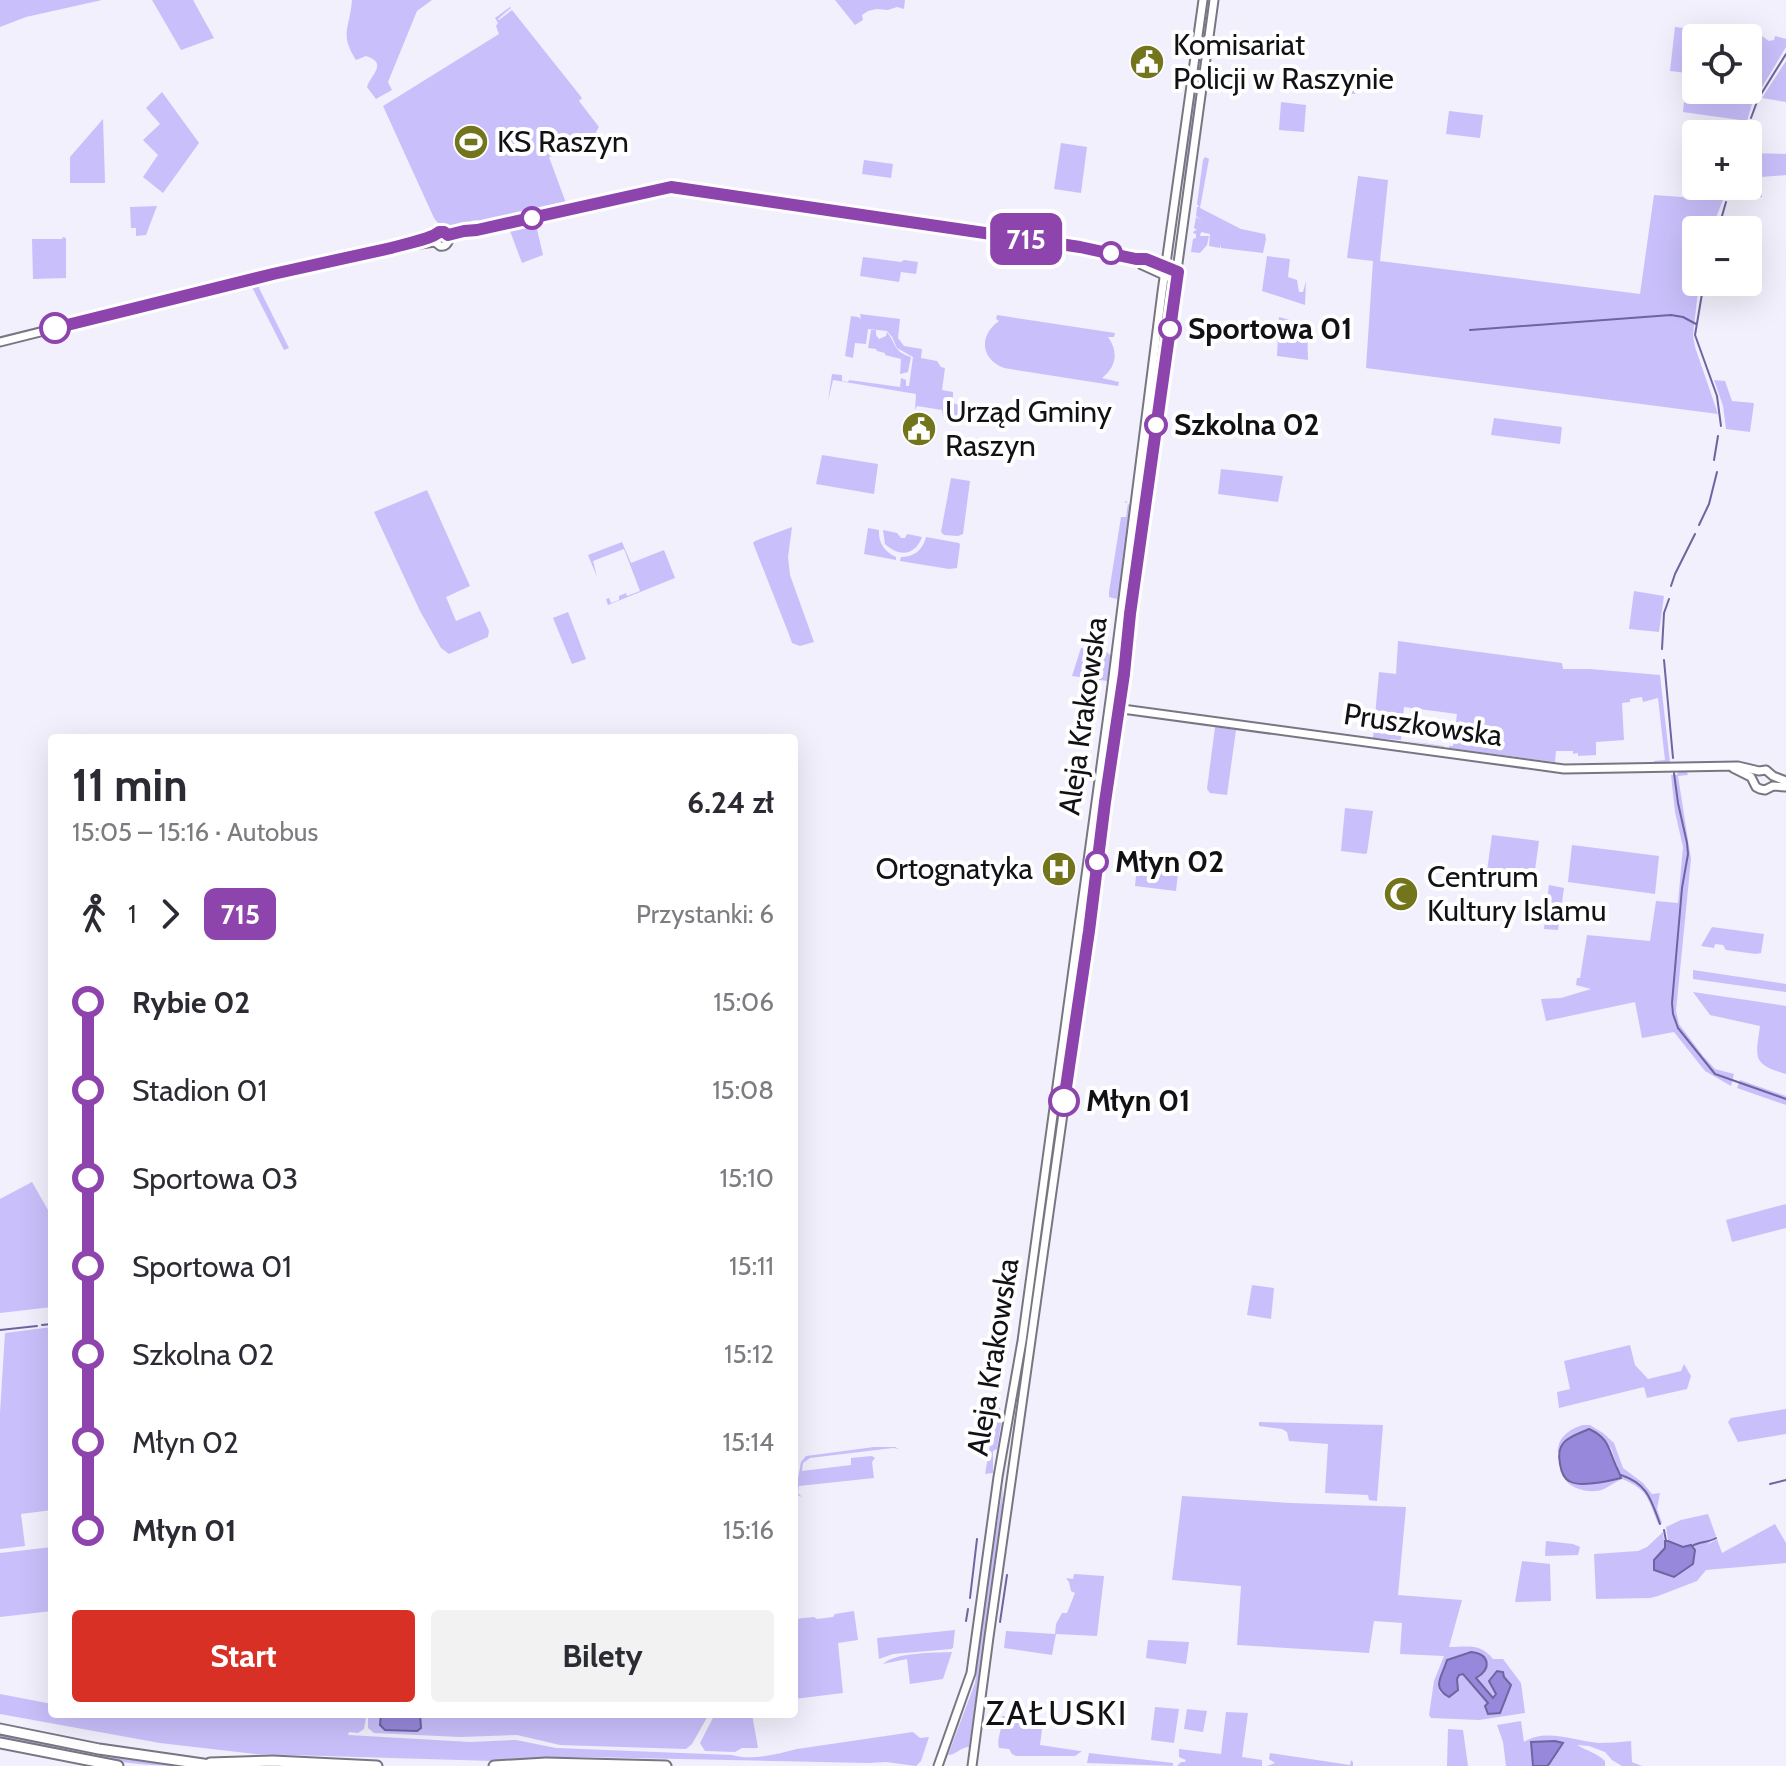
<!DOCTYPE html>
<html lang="pl">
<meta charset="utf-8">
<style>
body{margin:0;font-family:Cabin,sans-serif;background:#f2f2f3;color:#2b2b33;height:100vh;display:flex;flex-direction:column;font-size:30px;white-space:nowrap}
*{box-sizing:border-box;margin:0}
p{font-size:26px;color:#7c7c81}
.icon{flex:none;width:44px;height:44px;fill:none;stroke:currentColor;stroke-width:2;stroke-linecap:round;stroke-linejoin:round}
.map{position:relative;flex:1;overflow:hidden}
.details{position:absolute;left:48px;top:734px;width:750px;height:984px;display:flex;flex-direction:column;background:#fff;border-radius:8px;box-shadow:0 8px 32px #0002}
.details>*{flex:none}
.badge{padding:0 16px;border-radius:12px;font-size:28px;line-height:52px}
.tools{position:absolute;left:1682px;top:24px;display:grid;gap:16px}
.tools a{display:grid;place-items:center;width:80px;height:80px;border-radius:8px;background:#fff;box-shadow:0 8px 32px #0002;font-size:40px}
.map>.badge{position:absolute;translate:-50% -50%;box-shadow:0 0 0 4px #fff}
.legs{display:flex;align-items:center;gap:12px;height:88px;padding:0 24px;font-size:26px}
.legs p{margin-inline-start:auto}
.headline{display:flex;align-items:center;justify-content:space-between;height:136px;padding:0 24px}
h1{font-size:44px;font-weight:800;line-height:60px}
.button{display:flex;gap:16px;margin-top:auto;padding:16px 24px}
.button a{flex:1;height:92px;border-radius:8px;background:#d93025;color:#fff;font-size:32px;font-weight:800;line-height:92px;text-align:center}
.button a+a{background:#f2f2f3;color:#2b2b33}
ul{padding:0 24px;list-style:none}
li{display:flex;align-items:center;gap:28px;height:88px;font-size:30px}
li i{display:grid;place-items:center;width:12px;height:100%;margin:0 10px;background:currentColor}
li i::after{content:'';width:20px;height:20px;margin:-10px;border:6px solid;border-radius:50%;background:#fff}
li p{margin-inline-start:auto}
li:first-child i{background:linear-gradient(#0000 50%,currentColor 0)}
li:last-child i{background:linear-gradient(currentColor 50%,#0000 0)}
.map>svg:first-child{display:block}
.green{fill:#c9c0fb;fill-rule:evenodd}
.water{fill:#9788dc;stroke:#6f64a0;stroke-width:2}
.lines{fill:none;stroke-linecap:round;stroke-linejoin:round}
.stream{stroke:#6f64a0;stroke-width:2}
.secondary-casing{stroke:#787681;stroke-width:11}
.highway-casing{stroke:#787681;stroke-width:13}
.secondary{stroke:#fff;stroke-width:7}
.highway{stroke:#fff;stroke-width:9}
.line-1-casing{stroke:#fff;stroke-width:18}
.line-1{stroke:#8e44ad;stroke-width:12}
.stop-1-dot{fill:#fff;stroke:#8e44ad;stroke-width:4}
.labels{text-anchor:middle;stroke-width:8;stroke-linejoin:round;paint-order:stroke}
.poi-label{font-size:30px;fill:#121115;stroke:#fff;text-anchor:start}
.stop-label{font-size:30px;font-weight:bold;fill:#121115;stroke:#fff;text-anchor:start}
.street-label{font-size:30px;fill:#121115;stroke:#fff}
.quarter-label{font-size:34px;letter-spacing:2px;fill:#121115;stroke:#fff}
</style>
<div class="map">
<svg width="1786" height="1766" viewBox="0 0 1786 1766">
<rect width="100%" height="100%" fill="#f1f0fc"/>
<g class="green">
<path d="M0,0H102L26,17L0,27Z"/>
<path d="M152,0H193L214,38L181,50Z"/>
<path d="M352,0H432L417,11L388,82L392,90L376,99L367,87C370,76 389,63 366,56L356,60C339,33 350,28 352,0Z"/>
<path d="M835,0H905L904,9L897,7L888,10L876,9L868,11L862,15L863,20L855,25Z"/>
<path d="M1206,0H1209L1185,181L1183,180V174Z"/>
<path d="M510,7L511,8L498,19L499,20L512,10L582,98L579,101L599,127L596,132L597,135L601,138L605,137L606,140L601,144L549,157L566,203L543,209H532L515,215L479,223L477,220L471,221V225C457,228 444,233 434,218L383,106L499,34L496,26L498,23L495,18Z"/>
<path d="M1675,27L1711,31L1731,37L1762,36L1769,41L1774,40L1775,36L1786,39V47L1752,104L1747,121L1683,112L1687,73L1670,71ZM1696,38H1748V90H1696Z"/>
<path d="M1786,61V102L1762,98Z"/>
<path d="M1309,77L1358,81L1355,94L1308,90Z"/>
<path d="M162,92L199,143L163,193L143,177L158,155L143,140L160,124L146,108Z"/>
<path d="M1281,102L1306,105L1304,132L1279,130Z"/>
<path d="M1449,111L1483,115L1480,138L1446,134Z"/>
<path d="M103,119L105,183H70V157Z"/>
<path d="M1061,143L1087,147L1081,193L1054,189Z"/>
<path d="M1748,153L1786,154V175L1761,177L1762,197L1731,198L1729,197L1732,186H1748Z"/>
<path d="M1205,157L1209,159L1200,208L1241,229L1265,234L1266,239L1263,253L1221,248V244L1220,248L1209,246L1210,234L1201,232L1200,236H1209L1207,245L1200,253L1191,252L1193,239L1196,238V234L1193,233L1194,231L1197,230L1194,228L1196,217L1202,220L1196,216L1197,207H1199L1197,204L1203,160Z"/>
<path d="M864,160L893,164L891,178L862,174Z"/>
<path d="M1358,176L1388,180L1380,261L1640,294L1654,195L1723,200L1711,230H1696V282H1699L1693,335L1695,347L1718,414L1366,368L1373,261L1347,258Z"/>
<path d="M157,206L146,235L136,236V228H131L130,207Z"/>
<path d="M536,225L543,255L522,263L510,231Z"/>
<path d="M63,237L66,238V278L33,279L32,239H62Z"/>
<path d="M1267,256L1290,259L1288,277L1297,280L1299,292H1303L1306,281L1305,305L1262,291Z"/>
<path d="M863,257L901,262L904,260L918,262L916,274L901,272L899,282L860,276Z"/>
<path d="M262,283L259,288L289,348L284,350L252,287L249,286Z"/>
<path d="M860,314L900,319L898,338L904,346L922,349L921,358L937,361L941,367L945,368L942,390L953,392V403L961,406L959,423L943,416L942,410L917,406L915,410L916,394L833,380L828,401L832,374L842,375V381L848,382L849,380L900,387L901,378L906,380V386H909L913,357L897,348L892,337L887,331L868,329L866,344L855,343L853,358L845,356L851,316L858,317L861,319Z"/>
<path d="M997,315L1115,333L1114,337H1108C1119,352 1116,367 1102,378L1119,382L1118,386L1004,368C980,359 979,335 999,321L996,319Z"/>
<path d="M1279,317L1307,325L1308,360L1277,356Z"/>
<path d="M871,330H876V335L879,339L886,336L887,332C896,344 894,352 911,357L908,372L900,374L901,359L885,355V353L877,351L876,349L868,348Z"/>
<path d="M1714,380L1725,381L1732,401L1754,403L1750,432L1726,429L1723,406Z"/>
<path d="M1494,418L1562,427L1560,444L1491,435Z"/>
<path d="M822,455L878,464L874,494L816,484Z"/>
<path d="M1221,469L1283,476L1278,502L1218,494Z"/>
<path d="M951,478L970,481L963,534L958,536L944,535L941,532Z"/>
<path d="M427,490L470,586L446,597L456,621L480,611L489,631L488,637L449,654L441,648L420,611L374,512Z"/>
<path d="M1126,501L1130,506L1119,603L1117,602V599L1109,597V592L1121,517H1126L1128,503L1124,502Z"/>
<path d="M792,527L788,557L790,575L814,642L800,646L792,643L790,637L753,543L755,541Z"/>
<path d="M868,528L879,530C878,543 885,552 896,557V560L864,554Z"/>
<path d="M883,530L897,533L901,538H905L907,534L922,537C915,556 899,557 885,544Z"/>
<path d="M926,537L959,543L960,545L957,568L949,569L900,561L901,557C914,557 923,550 926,537Z"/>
<path d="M622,542L631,563L664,550L675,578L608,605L606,599L609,598L611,603L619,600V596L626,593L627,596L640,591L624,549L593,561L597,577L588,555Z"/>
<path d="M1634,591L1664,596L1659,632L1629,629Z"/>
<path d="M568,612L586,659L572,664L553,618Z"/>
<path d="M1398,641L1562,663L1563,669H1590L1660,675L1670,763H1654V761L1665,760L1658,698L1643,702L1642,697L1630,699V702L1622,703L1624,740L1596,742V755L1578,756V753L1573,754V751H1556L1555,762L1449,748V746H1453L1457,714L1404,707L1401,740L1444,746V747L1401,740L1373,738L1379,672L1396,674Z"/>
<path d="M1081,648L1107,652L1111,656L1107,681L1072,676Z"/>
<path d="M1215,727L1236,730L1227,795L1210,793L1207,789Z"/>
<path d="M1678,772H1687L1688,775L1678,776L1691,859L1676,1011L1679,1024L1703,1056L1715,1069L1734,1074L1731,1086L1705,1071L1674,1032L1642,1038L1635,1002L1546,1021L1541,999L1561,998L1591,989L1576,985L1577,978H1580L1587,935L1650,941L1656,901L1678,903L1683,847L1675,812L1671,775H1677Z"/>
<path d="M1345,808L1373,811L1367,853L1365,854L1341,851Z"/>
<path d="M1492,835L1539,841L1534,877L1487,871Z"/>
<path d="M1572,845L1659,856L1655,894L1568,882Z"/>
<path d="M1138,858L1179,863L1176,891L1135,886Z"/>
<path d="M1549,885L1564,888L1558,930L1544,929Z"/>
<path d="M1712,927L1764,934L1761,953L1756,954L1726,950L1723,945L1715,944L1714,948L1701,946Z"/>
<path d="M1693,970L1786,984V992L1693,979Z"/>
<path d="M1693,992L1786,1006V1074C1751,1064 1756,1057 1760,1026L1710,1015Z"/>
<path d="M1740,1080L1786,1096V1105L1737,1088Z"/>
<path d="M32,1182L52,1217V1307L0,1313V1199Z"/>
<path d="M1786,1204V1228L1732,1242L1726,1220Z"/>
<path d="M1252,1285L1274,1288L1271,1319L1247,1315Z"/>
<path d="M52,1327V1510L21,1514L25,1546L0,1549V1413L5,1333Z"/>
<path d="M1630,1345L1635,1365L1648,1379L1681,1371L1684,1364L1691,1376L1687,1389L1647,1398L1644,1387L1559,1408L1557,1392L1570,1389L1564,1361Z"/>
<path d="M992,1405L1000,1408L1002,1418L997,1449L993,1451V1473L985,1474L993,1428L990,1427L992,1411H990Z"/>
<path d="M1786,1409V1434L1738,1442L1728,1422L1731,1418Z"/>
<path d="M1014,1416L1003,1485L1002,1518L969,1747C961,1747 956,1755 948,1755L975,1683L986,1594Z"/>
<path d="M1259,1422L1383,1425L1377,1501L1369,1500L1368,1495L1325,1493L1328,1444L1289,1441L1287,1432L1282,1429L1259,1426Z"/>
<path d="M1583,1425H1590L1603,1433L1614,1443L1623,1468L1643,1483L1652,1494L1660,1493L1657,1509L1662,1523L1659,1525C1648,1501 1650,1490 1622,1479C1615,1482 1610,1486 1604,1489C1592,1494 1574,1490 1566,1481L1596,1483L1621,1478L1611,1448L1589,1429C1576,1434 1564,1439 1558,1453C1557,1438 1569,1429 1583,1425Z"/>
<path d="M874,1447H895L899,1449L893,1448L810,1458L803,1463L802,1471L851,1465V1458L872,1456L875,1458L872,1462L874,1478L799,1486L798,1493L802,1497L795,1494L801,1462L806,1456Z"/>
<path d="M1182,1496L1291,1503L1406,1507L1398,1595L1462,1600L1449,1647C1469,1647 1480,1643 1493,1659H1503L1521,1683L1525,1713L1479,1720L1431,1718L1429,1715L1434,1681L1444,1656L1400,1654L1402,1623L1374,1621L1369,1653L1237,1645L1241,1586L1172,1580ZM1466,1653H1479C1490,1664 1490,1670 1476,1678L1493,1698L1503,1672L1504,1677L1509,1681L1510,1687L1500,1713L1488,1714V1703L1463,1674L1459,1675L1457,1679L1458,1686L1445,1694L1441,1693L1439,1690L1447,1660Z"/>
<path d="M1708,1514L1716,1536L1707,1545L1717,1539L1722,1553L1775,1524L1786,1543V1563L1706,1570L1697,1581L1658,1596L1650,1598L1596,1599L1594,1554L1638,1551L1647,1547L1663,1532L1665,1548L1659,1554L1694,1547L1691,1545C1683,1549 1675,1547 1668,1541L1666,1527L1681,1520Z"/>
<path d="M1546,1541L1573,1544L1580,1547L1578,1555L1545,1556Z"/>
<path d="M52,1547V1611L0,1617V1553Z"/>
<path d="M1522,1561L1550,1564L1551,1601L1515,1602Z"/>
<path d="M1074,1574L1104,1576L1097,1636L1056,1634L1052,1655L1004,1648L1006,1631L1055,1634L1056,1624L1062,1613H1067L1075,1593L1071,1591L1069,1582L1066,1578L1073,1579Z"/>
<path d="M854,1611L858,1640L838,1643L843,1693L794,1699V1619L814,1617L817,1619L833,1617L835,1614Z"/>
<path d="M955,1630L953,1648L951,1649L893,1654L879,1659L877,1638Z"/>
<path d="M1148,1640L1189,1642L1186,1664L1146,1658Z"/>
<path d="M952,1652L943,1679L910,1684L907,1659L883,1664C896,1652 933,1653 952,1652Z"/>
<path d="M0,1694L52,1704V1714H709L692,1744L686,1749L560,1745L517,1735L460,1737L374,1733L368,1728V1718L366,1717L364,1729L358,1733L349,1732L348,1735L470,1742L516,1740L556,1748L732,1755C752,1761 778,1754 797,1749L913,1732L920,1738L929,1737L921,1761L916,1766L886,1762L868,1763L584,1757H548L493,1761L255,1754L160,1743L0,1714Z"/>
<path d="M1155,1707L1179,1709L1174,1743L1151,1740Z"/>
<path d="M1187,1709L1207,1711L1203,1732L1184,1729Z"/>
<path d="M1226,1712L1248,1713L1242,1757L1262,1760V1766H1177L1181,1762H1185L1186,1760L1179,1757V1749L1221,1754Z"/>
<path d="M715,1714H752L758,1748H742L735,1752L705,1751L700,1743Z"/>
<path d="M1002,1716L1043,1722L1040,1745L1080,1751H1082L1075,1756H1016L1012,1754L1009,1749L999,1748C996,1737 1004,1727 1002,1716Z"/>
<path d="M1521,1721L1524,1742C1546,1728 1574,1741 1599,1743C1609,1743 1620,1742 1631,1741L1632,1762L1642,1766H1622L1612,1760L1605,1752L1589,1746L1577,1745C1587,1751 1597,1753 1605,1761V1766H1547L1554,1759L1531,1748L1533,1766H1506L1503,1742L1497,1725Z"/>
<path d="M1448,1729L1463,1730L1468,1766H1447Z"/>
<path d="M0,1735L116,1757L178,1766C118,1766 58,1750 0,1738Z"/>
<path d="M1089,1753L1173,1763V1766L1087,1763Z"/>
<path d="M1270,1753L1350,1765L1351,1760L1353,1762V1766H1267L1275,1763L1269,1759Z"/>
</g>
<g class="water">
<path d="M1589,1429C1609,1438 1608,1448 1616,1466C1618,1470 1620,1474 1621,1478C1609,1481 1580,1488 1569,1481C1563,1478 1561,1470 1560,1464C1555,1440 1571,1437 1589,1429Z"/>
<path d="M1665,1541H1668L1683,1547L1691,1545L1695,1550L1693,1564L1674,1577L1654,1570V1560L1665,1548Z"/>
<path d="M1471,1652C1490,1654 1492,1669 1476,1678L1493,1698L1496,1694L1489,1681L1497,1671L1503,1672L1504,1677L1511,1685L1500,1713L1488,1714L1485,1706L1488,1703L1463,1674L1459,1675L1457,1679L1458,1690L1449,1697C1431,1687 1442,1677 1447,1660Z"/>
<path d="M381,1714H420L421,1728L417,1731L385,1730L380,1725Z"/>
<path d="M1555,1741L1563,1743L1549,1764L1547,1766H1533L1531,1742Z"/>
</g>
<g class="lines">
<g class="stream">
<path d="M1751,118L1758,99L1786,54"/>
<path d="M1746,134L1748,129"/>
<path d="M1728,196L1731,186"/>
<path d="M1718,230L1726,202"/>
<path d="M1704,282L1695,335L1717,396L1721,426"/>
<path d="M1470,330L1671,315L1683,317L1696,324"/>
<path d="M1714,460L1718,436"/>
<path d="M1699,525L1709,504L1717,472"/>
<path d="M1671,586L1675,574L1695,534"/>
<path d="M1662,649L1664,613L1669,599"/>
<path d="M1664,660L1673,758"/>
<path d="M1116,770V767"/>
<path d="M1674,773L1678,803L1687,843L1688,854L1682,888L1672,1003L1673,1014L1678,1028L1715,1074L1786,1099"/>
<path d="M1114,786L1115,774"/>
<path d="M1112,799L1113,791"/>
<path d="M1109,820L1111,806"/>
<path d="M1106,847L1107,834"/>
<path d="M1098,912L1100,893"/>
<path d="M42,1325L52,1324"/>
<path d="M0,1330L37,1326"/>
<path d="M1621,1475C1648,1484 1651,1500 1660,1524"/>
<path d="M1770,1484L1786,1480"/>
<path d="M1664,1530L1666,1541"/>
<path d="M1692,1546C1701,1541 1708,1543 1716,1538"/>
<path d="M970,1598L977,1539"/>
<path d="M966,1621L968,1609"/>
<path d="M1000,1622L1007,1575"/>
</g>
<g class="secondary-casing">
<g id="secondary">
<path d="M448,235L464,231L477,230L671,187L1093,249L1136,259H1146L1178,272"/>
<path d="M435,242L440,246C445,247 448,244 449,239"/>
<path d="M405,243L435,237"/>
<path d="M1136,259L1142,265L1177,281"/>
<path d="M0,342L277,273L391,248L435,242"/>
<path d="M1115,708L1564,769L1738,766L1759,771L1766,770L1773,776L1786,781"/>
<path d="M1733,768L1751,777L1756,787L1760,789L1765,790L1773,786L1786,787"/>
<path d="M938,1766L971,1673L998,1477L1022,1341L1111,693L1162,292L1203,0"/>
<path d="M972,1766L989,1637L1087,944L1093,892L1124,674L1130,614L1214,0"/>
</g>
</g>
<g class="highway-casing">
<g id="highway">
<path d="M0,1729L99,1749L217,1766"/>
<path d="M0,1743L118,1766"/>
<path d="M210,1763L273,1761L377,1766"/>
<path d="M494,1766L546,1763L666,1766"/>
</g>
</g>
<use href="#secondary" class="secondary"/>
<use href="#highway" class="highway"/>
</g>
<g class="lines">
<g class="line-1-casing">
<path id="line-1" d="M55,328L273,274L391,248C404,244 432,239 439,232H444L448,235L464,231L477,230L671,187L1080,247L1136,259H1146L1178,272L1130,614L1124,674L1105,802L1089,931L1064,1101"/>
</g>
<use href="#line-1" class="line-1"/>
</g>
<defs>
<g id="civic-disc" transform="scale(1.8)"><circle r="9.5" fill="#73751c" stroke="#fff"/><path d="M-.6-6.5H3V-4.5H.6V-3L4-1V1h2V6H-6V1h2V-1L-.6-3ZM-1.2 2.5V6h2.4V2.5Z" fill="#fff"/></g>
<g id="stadium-disc" transform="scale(1.8)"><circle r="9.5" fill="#73751c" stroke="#fff"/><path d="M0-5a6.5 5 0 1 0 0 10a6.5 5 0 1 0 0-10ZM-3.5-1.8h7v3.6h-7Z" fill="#fff"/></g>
<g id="hospital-disc" transform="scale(1.8)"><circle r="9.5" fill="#73751c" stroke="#fff"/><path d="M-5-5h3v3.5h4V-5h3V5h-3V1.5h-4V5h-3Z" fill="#fff"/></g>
<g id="mosque-disc" transform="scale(1.8)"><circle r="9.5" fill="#73751c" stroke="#fff"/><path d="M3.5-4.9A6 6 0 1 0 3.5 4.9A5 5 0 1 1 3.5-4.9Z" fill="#fff"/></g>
</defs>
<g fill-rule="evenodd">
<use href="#civic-disc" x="1147" y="62"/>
<use href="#stadium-disc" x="471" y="142"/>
<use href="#civic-disc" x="919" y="429"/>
<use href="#hospital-disc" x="1059" y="869"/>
<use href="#mosque-disc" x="1401" y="894"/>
</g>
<g class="stop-1-dot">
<circle cx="532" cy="218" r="10"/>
<circle cx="1111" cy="253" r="10"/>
<circle cx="55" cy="328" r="14"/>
<circle cx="1170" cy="329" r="10"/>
<circle cx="1156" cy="425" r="10"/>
<circle cx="1097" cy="862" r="10"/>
<circle cx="1064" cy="1101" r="14"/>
</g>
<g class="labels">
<g class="poi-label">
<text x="1173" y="55">Komisariat<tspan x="1173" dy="34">Policji w Raszynie</tspan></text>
<text x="497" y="152">KS Raszyn</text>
<text x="945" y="422">Urząd Gminy<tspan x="945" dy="34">Raszyn</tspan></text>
<text x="1033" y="879" text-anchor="end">Ortognatyka</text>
<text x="1427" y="887">Centrum<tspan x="1427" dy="34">Kultury Islamu</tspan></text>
</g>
<g class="stop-label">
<text x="1188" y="339">Sportowa 01</text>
<text x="1174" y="435">Szkolna 02</text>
<text x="1115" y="872">Młyn 02</text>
<text x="1086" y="1111">Młyn 01</text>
</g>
<g class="street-label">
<text transform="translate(1083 716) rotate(-82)" y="10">Aleja Krakowska</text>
<text transform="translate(1423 725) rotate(8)" y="10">Pruszkowska</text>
<text transform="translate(993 1357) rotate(-81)" y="10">Aleja Krakowska</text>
</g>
<g class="quarter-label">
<text x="1057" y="1725">ZAŁUSKI</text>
</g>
</g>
</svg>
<div class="tools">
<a><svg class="icon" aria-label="locate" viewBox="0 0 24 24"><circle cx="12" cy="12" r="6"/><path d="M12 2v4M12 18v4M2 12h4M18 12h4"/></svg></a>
<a>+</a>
<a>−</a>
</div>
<b class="badge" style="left:1026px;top:239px;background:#8e44ad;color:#fff">715</b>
<section class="details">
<div class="headline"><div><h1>11 min</h1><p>15:05 – 15:16 · Autobus</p></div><b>6.24 zł</b></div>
<div class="legs"><svg class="icon" aria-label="walk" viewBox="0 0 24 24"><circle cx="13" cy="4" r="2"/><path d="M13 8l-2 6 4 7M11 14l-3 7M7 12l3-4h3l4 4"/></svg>1<svg class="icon" aria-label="forward" viewBox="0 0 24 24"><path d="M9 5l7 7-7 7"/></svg><b class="badge" style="background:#8e44ad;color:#fff">715</b><p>Przystanki: 6</p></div>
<ul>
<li><i style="color:#8e44ad"></i><b>Rybie 02</b><p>15:06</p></li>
<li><i style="color:#8e44ad"></i><span>Stadion 01</span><p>15:08</p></li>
<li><i style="color:#8e44ad"></i><span>Sportowa 03</span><p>15:10</p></li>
<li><i style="color:#8e44ad"></i><span>Sportowa 01</span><p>15:11</p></li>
<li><i style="color:#8e44ad"></i><span>Szkolna 02</span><p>15:12</p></li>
<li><i style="color:#8e44ad"></i><span>Młyn 02</span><p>15:14</p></li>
<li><i style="color:#8e44ad"></i><b>Młyn 01</b><p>15:16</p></li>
</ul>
<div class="button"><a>Start</a><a>Bilety</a></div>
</section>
</div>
